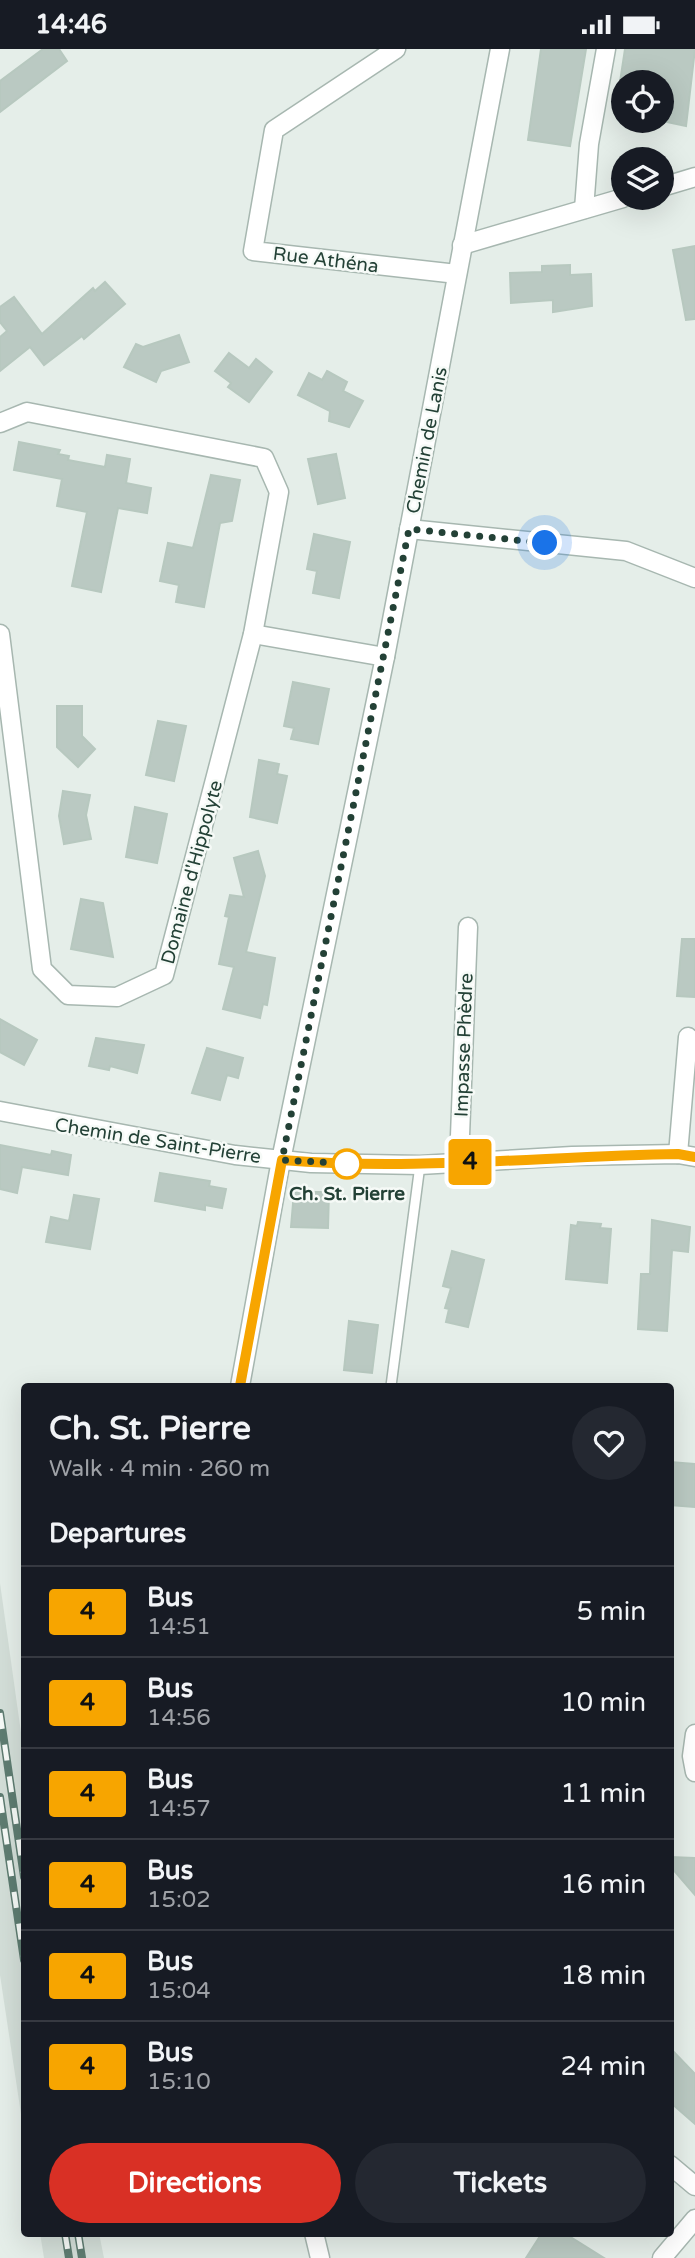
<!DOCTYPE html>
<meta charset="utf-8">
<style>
body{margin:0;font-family:"Varela Round",sans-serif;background:#242831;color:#f1f3f6;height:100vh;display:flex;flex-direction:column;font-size:26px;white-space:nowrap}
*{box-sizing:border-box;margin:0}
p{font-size:23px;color:#9ea1a6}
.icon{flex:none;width:38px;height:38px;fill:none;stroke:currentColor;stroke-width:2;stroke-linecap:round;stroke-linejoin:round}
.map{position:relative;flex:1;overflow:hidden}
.sheet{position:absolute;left:21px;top:1334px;width:653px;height:854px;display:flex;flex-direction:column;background:#171b24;border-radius:7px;box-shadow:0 7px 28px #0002}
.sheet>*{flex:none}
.badge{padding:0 14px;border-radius:5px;font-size:24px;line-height:46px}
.fabs{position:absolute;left:611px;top:21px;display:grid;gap:14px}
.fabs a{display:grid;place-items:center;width:63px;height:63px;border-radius:50%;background:#171b24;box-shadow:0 7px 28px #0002;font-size:35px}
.you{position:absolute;width:35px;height:35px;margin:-18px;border:5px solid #fff;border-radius:50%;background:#1a73e8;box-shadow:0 0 0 10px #1a73e833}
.map>.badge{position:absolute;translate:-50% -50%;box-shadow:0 0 0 4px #fff}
h2{padding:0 28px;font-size:26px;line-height:63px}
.round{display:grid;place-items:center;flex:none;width:74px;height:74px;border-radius:37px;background:#242831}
.headline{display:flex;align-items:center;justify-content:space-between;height:119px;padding:0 28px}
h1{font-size:33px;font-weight:700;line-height:52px}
.button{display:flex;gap:14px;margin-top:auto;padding:14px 28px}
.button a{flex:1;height:80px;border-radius:42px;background:#d93025;color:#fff;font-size:28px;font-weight:700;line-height:80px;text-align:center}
.button a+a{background:#242831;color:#f1f3f6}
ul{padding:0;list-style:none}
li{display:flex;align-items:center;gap:21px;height:91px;padding:0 28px;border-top:2px solid #363941}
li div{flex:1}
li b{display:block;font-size:26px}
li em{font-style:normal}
li .badge{min-width:77px;font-weight:700;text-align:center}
.status{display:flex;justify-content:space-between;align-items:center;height:49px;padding:0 35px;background:#171b24;direction:ltr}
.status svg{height:19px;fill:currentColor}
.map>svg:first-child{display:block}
.built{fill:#d3ded8}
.building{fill:#bac9c2;stroke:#b7c8bf;stroke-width:2}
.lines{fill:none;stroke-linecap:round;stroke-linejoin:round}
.lane-casing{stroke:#a7b7b0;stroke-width:12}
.street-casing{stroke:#a7b7b0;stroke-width:21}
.lane{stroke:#fff;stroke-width:9}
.street{stroke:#fff;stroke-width:18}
.rail-casing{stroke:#5e7c71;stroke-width:8}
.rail{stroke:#f6faf7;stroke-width:5;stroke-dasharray:16;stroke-linecap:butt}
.line-casing{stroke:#fff;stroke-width:16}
.line{stroke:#f7a500;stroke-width:10}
.walk{stroke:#234136;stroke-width:7;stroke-dasharray:0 12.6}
.stop-dot{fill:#fff;stroke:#f7a500;stroke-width:3.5}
.labels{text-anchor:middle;stroke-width:5;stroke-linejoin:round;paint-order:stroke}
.street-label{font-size:19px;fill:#234136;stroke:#f6faf7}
.stop-label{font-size:19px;font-weight:bold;fill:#234136;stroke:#f6faf7}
</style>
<div class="status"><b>14:46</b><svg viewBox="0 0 49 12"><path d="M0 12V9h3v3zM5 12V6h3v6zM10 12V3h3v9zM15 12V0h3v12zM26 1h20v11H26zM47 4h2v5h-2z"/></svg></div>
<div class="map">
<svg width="695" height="2209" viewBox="0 0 695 2209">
<rect width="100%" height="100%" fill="#e5eee9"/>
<g class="built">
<path d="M0,1534L24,1705V2085L0,1926Z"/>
<path d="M40,2184H99L104,2209H44Z"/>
</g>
<g class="building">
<path d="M43,0H59L67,12L0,63V32Z"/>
<path d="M541,0H586L570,97L528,91Z"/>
<path d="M625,0H695L686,77L662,72V33H620Z"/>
<path d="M695,197V270L686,271L673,201Z"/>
<path d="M570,216V226L591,225L592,257L553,263V251L511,254L510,224L542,223V217Z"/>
<path d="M105,233L125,255L84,290L82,287L44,316L30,298L0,322V288L7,282L0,273V258L14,248L42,285L93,239L95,242Z"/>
<path d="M179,286L189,313L161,322L156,333L124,318L136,295L143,298Z"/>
<path d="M229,304L249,319L256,310L272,323L249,353L228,338L231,334L215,322Z"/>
<path d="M327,322L347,333L343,342L363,352L349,378L329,372L330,362L298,346L309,324L322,331Z"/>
<path d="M19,393L60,401L58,405L69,407L68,411L105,418L107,406L130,410L126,434L151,439L147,464L118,459L101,543L72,537L87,463L57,457L62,430L14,421Z"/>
<path d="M336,405L345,449L318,455L308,410Z"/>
<path d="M211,426L240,431L232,472L220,474L204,558L176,553L179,536L160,532L168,494L193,499Z"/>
<path d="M314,485L350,493L339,549L313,544L317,522L307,520Z"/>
<path d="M293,633L329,640L318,695L291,690L294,679L284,677Z"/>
<path d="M57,657H82V687L95,700L78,718L57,698Z"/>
<path d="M158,672L186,677L174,732L146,726Z"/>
<path d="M259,711L279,715L277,725L287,727L277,774L250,768Z"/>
<path d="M63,742L90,746L86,766L91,790L64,795L59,767Z"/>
<path d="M135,758L167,765L157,814L126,808Z"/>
<path d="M258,802L265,827L246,903L275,909L267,956L263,955L260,969L223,960L234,918L219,915L229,868L225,867L230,846L244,848L234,809Z"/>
<path d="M81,850L103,854L113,908L71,900Z"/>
<path d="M682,890H695V948L677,947Z"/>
<path d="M0,970L37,991L24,1016L0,1003Z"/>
<path d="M96,989L144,996L137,1024L110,1017L109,1021L89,1017Z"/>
<path d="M207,999L243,1009L238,1029L227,1026L220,1051L192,1044Z"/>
<path d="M0,1096L51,1106L52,1102L71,1106L68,1126L22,1118L17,1144L0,1140Z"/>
<path d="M160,1124L210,1132L209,1137L226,1140L222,1159L205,1156V1161L155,1152Z"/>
<path d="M294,1143H329L328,1179L291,1178Z"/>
<path d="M74,1146L99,1150L90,1200L46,1193L51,1168L69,1172Z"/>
<path d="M652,1171L690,1178L688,1203L672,1201L667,1282L638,1280L641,1225H650Z"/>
<path d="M578,1173L601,1175L600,1179L611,1180L607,1234L566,1230L571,1176L577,1177Z"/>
<path d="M452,1202L484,1211L468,1278L446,1273L449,1260L445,1259L451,1239L443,1237Z"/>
<path d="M349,1272L378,1276L372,1324L344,1321Z"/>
<path d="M670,1413L695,1415V1458L670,1456Z"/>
<path d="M670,1808L695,1809V1846L670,1817Z"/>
<path d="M670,1999L695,2025V2075L670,2053Z"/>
<path d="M542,2184H564L604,2209H526Z"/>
</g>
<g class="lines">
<g class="lane-casing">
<path id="lane" d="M391,1337L420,1116"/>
</g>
<g class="street-casing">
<g id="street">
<path d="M396,0L274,81L253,202L457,225"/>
<path d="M662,138L695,128"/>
<path d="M584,160L589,95L606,0"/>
<path d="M462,196L623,149"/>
<path d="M0,374L27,363L264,409L279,443L253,585L164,926L117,948L68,946L42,920L0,585"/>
<path d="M409,480L626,502L695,529"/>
<path d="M253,585L385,608"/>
<path d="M0,1062L235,1106L311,1114L420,1116L572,1107L678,1105L695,1108"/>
<path d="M678,1105L688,988"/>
<path d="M459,1113L468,878"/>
<path d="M240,1337L281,1111L385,608L500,0"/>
<path d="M695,1685L692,1707L695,1723"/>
<path d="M670,2116L695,2137"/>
<path d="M314,2184L320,2209"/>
<path d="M662,2209L695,2170"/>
</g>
</g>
<use href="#lane" class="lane"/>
<use href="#street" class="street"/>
<g class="rail-casing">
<g id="rail">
<path d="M0,1664L24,1828"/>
<path d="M0,1748L24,1911"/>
<path d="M65,2184L69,2209"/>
<path d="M78,2184L82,2209"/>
</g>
</g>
<use href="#rail" class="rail"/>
</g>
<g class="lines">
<g class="line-casing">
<path id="line" d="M240,1337L282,1111C414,1122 546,1107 678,1105L695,1108"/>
</g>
<use href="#line" class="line"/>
<path class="walk" d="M347,1115H354L282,1111L409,480L545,494"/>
</g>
<circle class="stop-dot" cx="347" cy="1115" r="14"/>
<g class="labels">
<g class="street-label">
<text transform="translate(326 210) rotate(7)" y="7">Rue Athéna</text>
<text transform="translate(426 391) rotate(-79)" y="7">Chemin de Lanis</text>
<text transform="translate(191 823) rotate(-75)" y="7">Domaine d'Hippolyte</text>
<text transform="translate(463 996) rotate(-88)" y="7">Impasse Phèdre</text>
<text transform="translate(158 1091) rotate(9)" y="7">Chemin de Saint-Pierre</text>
</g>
<g class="stop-label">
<text x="347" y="1151">Ch. St. Pierre</text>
</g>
</g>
</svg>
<div class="fabs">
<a><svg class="icon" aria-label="locate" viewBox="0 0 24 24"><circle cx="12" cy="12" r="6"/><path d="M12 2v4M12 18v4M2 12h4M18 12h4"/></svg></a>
<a><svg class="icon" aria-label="layers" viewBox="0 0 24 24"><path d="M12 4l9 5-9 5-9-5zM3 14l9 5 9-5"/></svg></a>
</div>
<div class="you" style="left:545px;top:494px"></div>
<b class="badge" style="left:470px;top:1113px;background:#f7a500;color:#111">4</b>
<section class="sheet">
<div class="headline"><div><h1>Ch. St. Pierre</h1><p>Walk · 4 min · 260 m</p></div><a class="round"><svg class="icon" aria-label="heart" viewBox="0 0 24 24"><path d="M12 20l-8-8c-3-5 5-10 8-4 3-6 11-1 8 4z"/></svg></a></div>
<h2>Departures</h2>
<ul>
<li><span class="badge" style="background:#f7a500;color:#111">4</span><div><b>Bus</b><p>14:51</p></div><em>5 min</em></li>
<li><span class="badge" style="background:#f7a500;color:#111">4</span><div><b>Bus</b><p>14:56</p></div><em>10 min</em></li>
<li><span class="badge" style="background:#f7a500;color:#111">4</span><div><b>Bus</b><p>14:57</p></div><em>11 min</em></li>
<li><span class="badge" style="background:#f7a500;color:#111">4</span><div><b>Bus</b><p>15:02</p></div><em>16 min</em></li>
<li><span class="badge" style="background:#f7a500;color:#111">4</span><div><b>Bus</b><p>15:04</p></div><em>18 min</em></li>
<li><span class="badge" style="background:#f7a500;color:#111">4</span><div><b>Bus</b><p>15:10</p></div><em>24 min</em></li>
</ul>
<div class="button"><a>Directions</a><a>Tickets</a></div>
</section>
</div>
